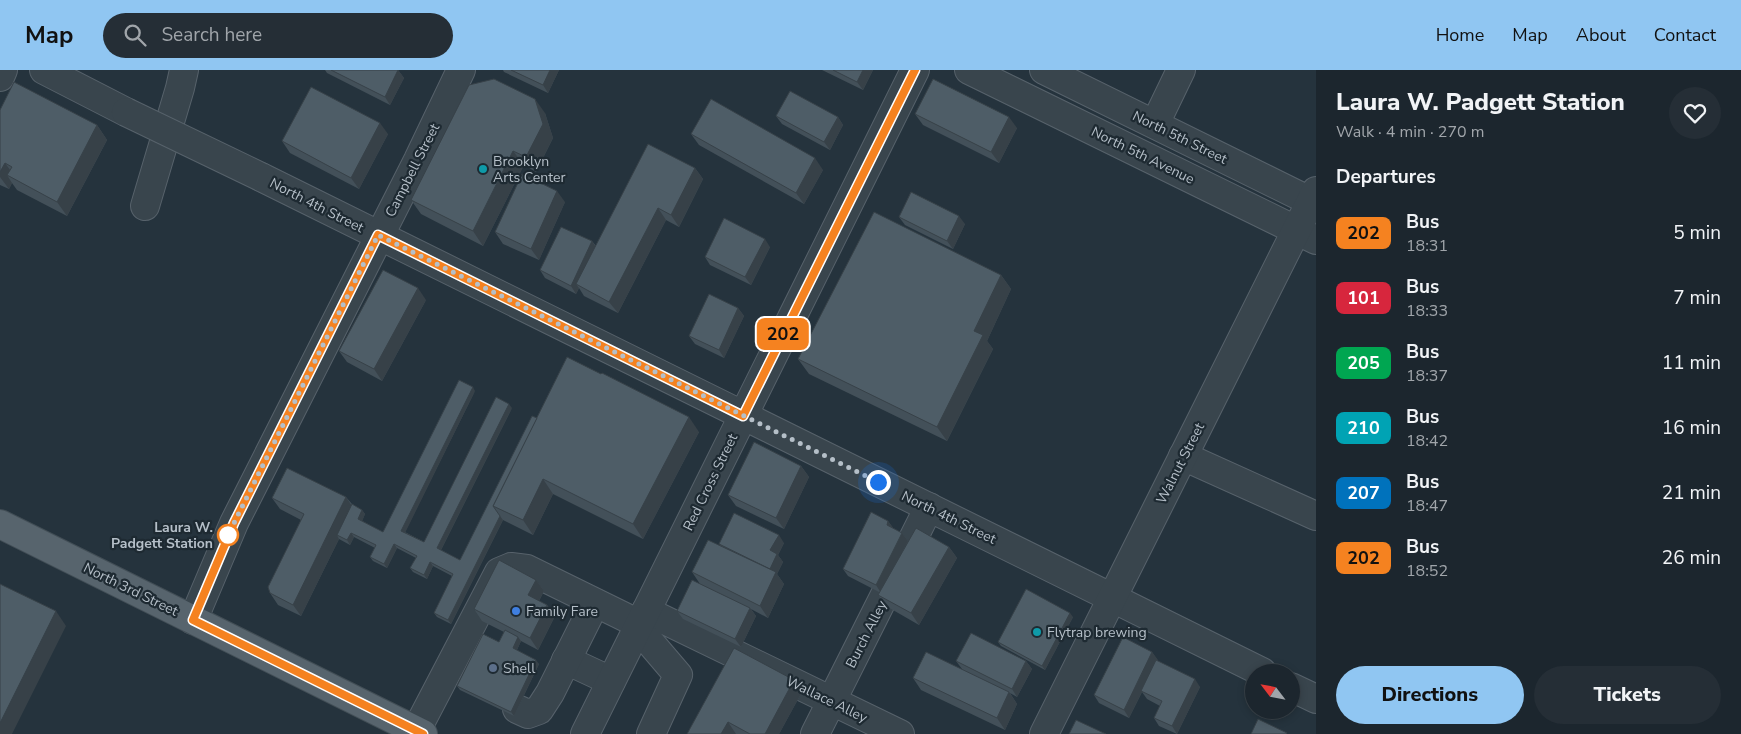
<!DOCTYPE html>
<meta charset="utf-8">
<style>
body{margin:0;font-family:"Nunito Sans",sans-serif;background:#252e36;color:#f1f3f6;height:100vh;display:flex;flex-direction:column;font-size:19px;white-space:nowrap}
*{box-sizing:border-box;margin:0}
p{font-size:16px;color:#a0a5aa}
.icon{flex:none;width:28px;height:28px;fill:none;stroke:currentColor;stroke-width:2;stroke-linecap:round;stroke-linejoin:round}
.map{position:relative;flex:1;overflow:hidden}
.panel{display:flex;flex-direction:column;background:#1c262e;width:425px}
.panel>*{flex:none}
.badge{padding:0 10px;border-radius:8px;font-size:18px;line-height:32px}
.needle{width:32px;rotate:302deg}
.controls{position:absolute;left:1245px;top:594px;display:grid;gap:10px}
.controls a{display:grid;place-items:center;width:55px;height:55px;border-radius:50%;background:#1c262e;box-shadow:0 2px 8px #0003,0 0 0 1px #3a434a;font-size:25px}
.you{position:absolute;width:25px;height:25px;margin:-12px;border:4px solid #fff;border-radius:50%;background:#1a73e8;box-shadow:0 0 0 8px #1a73e833}
.map>.badge{position:absolute;translate:-50% -50%;box-shadow:0 0 0 2px #fff}
h2{padding:0 20px;font-size:19px;line-height:45px}
.round{display:grid;place-items:center;flex:none;width:52px;height:52px;border-radius:26px;background:#252e36}
.headline{display:flex;align-items:center;justify-content:space-between;height:85px;padding:0 20px}
h1{font-size:24px;font-weight:800;line-height:38px}
.cta{display:flex;gap:10px;margin-top:auto;padding:10px 20px}
.cta a{flex:1;height:58px;border-radius:30px;background:#90c6f2;color:#111;font-size:20px;font-weight:800;line-height:58px;text-align:center}
.cta a+a{background:#252e36;color:#f1f3f6}
ul{padding:0;list-style:none}
li{display:flex;align-items:center;gap:15px;height:65px;padding:0 20px}
li div{flex:1}
li b{display:block;font-size:19px}
li em{font-style:normal}
li .badge{min-width:55px;font-weight:700;text-align:center}
header{display:flex;align-items:center;gap:30px;box-sizing:border-box;height:70px;padding:0 25px;background:#90c6f2;color:#111}
header strong{font-size:24px}
nav{display:flex;gap:28px;margin-inline-start:auto;font-size:18px}
.search{width:350px;height:45px;background:#252e36;display:flex;align-items:center;gap:12px;box-sizing:border-box;padding:0 18px;border-radius:28px;color:#a0a5aa;font-size:19px}
main{display:flex;flex:1;min-height:0}
.map>svg:first-child{display:block}
.lines{fill:none;stroke-linecap:round;stroke-linejoin:round}
.minor-casing{stroke:#57626b;stroke-width:30}
.major-casing{stroke:#424e56;stroke-width:30}
.minor{stroke:#39454d;stroke-width:28}
.major{stroke:#57646d;stroke-width:28}
.minor-bridge-casing{stroke:#57626b;stroke-width:30;stroke-linecap:butt}
.minor-bridge{stroke:#39454d;stroke-width:28}
.wall{fill:#435059}
.shaded-wall{fill:#374148}
.building{fill:#4e5d67;stroke:#374148}
.line-casing{stroke:#fff;stroke-width:11}
.line{stroke:#f58220;stroke-width:8}
.walk{stroke:#b5bfc8;stroke-width:5;stroke-dasharray:0 9}
.culture-dot{fill:#0f9aa8;stroke:#1e2a32;stroke-width:2}
.stop-dot{fill:#fff;stroke:#f58220;stroke-width:2.5}
.shop-dot{fill:#3f7fe0;stroke:#1e2a32;stroke-width:2}
.service-dot{fill:#5c6f8a;stroke:#1e2a32;stroke-width:2}
.labels{text-anchor:middle;stroke-width:4.5;stroke-linejoin:round;paint-order:stroke}
.street-label{font-size:14px;fill:#b5bfc8;stroke:#1e2a32}
.poi-label{font-size:14px;fill:#b5bfc8;stroke:#1e2a32;text-anchor:start}
.stop-label{font-size:14px;font-weight:bold;fill:#b5bfc8;stroke:#1e2a32;text-anchor:end}
</style>
<header>
<strong>Map</strong>
<div class="search"><svg class="icon" aria-label="search" viewBox="0 0 24 24"><circle cx="10" cy="10" r="6"/><path d="M15 15l6 6"/></svg>Search here</div>
<nav><a>Home</a><a>Map</a><a>About</a><a>Contact</a></nav>
</header>
<main>
<div class="map">
<svg width="1316" height="664" viewBox="0 0 1316 664">
<rect width="100%" height="100%" fill="#25333d"/>
<g class="lines">
<g class="minor-casing">
<g id="minor">
<path d="M44,0L126,42"/>
<path d="M969,0L1316,170"/>
<path d="M1044,0L1316,134"/>
<path d="M0,7L3,0"/>
<path d="M1155,54L1181,0"/>
<path d="M261,107L1262,602"/>
<path d="M145,136L180,18L184,0"/>
<path d="M1183,386L1316,446"/>
<path d="M646,541L900,664"/>
<path d="M193,550L234,453L418,90L461,0"/>
<path d="M635,564L649,571L678,605L651,664"/>
<path d="M566,590L611,611"/>
<path d="M1291,617L1316,629"/>
<path d="M517,639L528,644L539,640L550,623L595,533"/>
<path d="M416,661L499,502L511,497L527,499L639,554"/>
<path d="M585,664L915,0"/>
<path d="M815,664L929,437"/>
<path d="M1044,664L1316,121"/>
</g>
</g>
<g class="major-casing">
<path id="major" d="M0,454L423,664"/>
</g>
<use href="#minor" class="minor"/>
<use href="#major" class="major"/>
<g class="minor-bridge-casing">
<path id="minor-bridge" d="M126,42L261,107"/>
</g>
<use href="#minor-bridge" class="minor-bridge"/>
</g>
<g class="wall">
<path d="M325,0H398L404,8L390,35L327,3Z"/>
<path d="M503,0H559L548,23L504,2Z"/>
<path d="M822,0H873L863,20Z"/>
<path d="M0,40L97,55L107,70L67,146L17,120L12,113L9,119L0,115Z"/>
<path d="M545,43L553,68L536,102L524,95L483,176L421,144L411,130Z"/>
<path d="M915,44L1017,58L999,93L923,55Z"/>
<path d="M776,46L838,47L843,55L830,80L782,54Z"/>
<path d="M388,64L359,119L290,83L282,71Z"/>
<path d="M691,64L823,100L804,134L699,75Z"/>
<path d="M695,98L703,109L679,157L666,150L618,243L584,226L579,218L576,224L545,208L540,200L592,171L596,176Z"/>
<path d="M565,132L539,190L503,174L495,162Z"/>
<path d="M899,147L965,154L953,179L905,155Z"/>
<path d="M770,177L751,215L710,195L705,187Z"/>
<path d="M1001,205L1011,219L987,271L993,279L947,371L809,304L798,289Z"/>
<path d="M426,230L382,311L347,292L339,281Z"/>
<path d="M738,238L744,246L724,288L695,274L689,266Z"/>
<path d="M475,321L405,462L424,472L512,338L441,480L460,490L537,348L699,362L643,469L553,424L533,465L503,450L451,554L437,547L434,543L452,506L433,496L427,509L413,502L410,498L416,488L397,478L387,498L373,491L370,487L375,478L354,467L350,475L339,469L301,546L278,535L270,523L301,450L280,439L272,428L346,427L352,434L362,440L365,444L362,451L383,462Z"/>
<path d="M801,396L809,407L784,459L736,436L728,425Z"/>
<path d="M888,451L893,458L902,463L908,471L903,481L949,477L957,488L919,555L886,536L878,525L879,522L848,506L843,499Z"/>
<path d="M784,473L778,485L783,492L777,504L784,514L768,548L751,539L756,546L741,577L683,549L677,541L730,529L700,514L692,502L720,475Z"/>
<path d="M536,510L544,521L539,531L547,535L555,546L538,580L521,571L517,580L539,594L514,646L460,620L457,616L499,572L504,562L482,551L474,539Z"/>
<path d="M1073,547L1045,600L1001,576L998,572Z"/>
<path d="M1152,582L1158,591L1200,617L1177,664L1159,656L1154,648L1160,636L1147,629L1142,622L1129,648L1099,633L1094,625Z"/>
<path d="M956,591H1026L1032,599L1017,627L1010,623L1017,634L1005,660L921,620L913,608L962,599Z"/>
<path d="M794,610L802,622L779,664H687Z"/>
</g>
<g class="shaded-wall">
<path d="M398,0L404,8L390,35L385,27Z"/>
<path d="M550,0H559L548,23L543,15Z"/>
<path d="M863,0H873L863,20L857,12Z"/>
<path d="M535,29L545,43L553,68L536,102L526,87Z"/>
<path d="M838,47L843,55L830,80L824,72Z"/>
<path d="M1009,47L1017,58L999,93L991,82Z"/>
<path d="M380,53L388,64L359,119L351,108Z"/>
<path d="M97,55L107,70L67,146L57,132Z"/>
<path d="M513,81L524,95L483,176L473,161Z"/>
<path d="M815,88L823,100L804,134L796,123Z"/>
<path d="M5,93L15,107L7,105L12,113L9,119L0,107V102Z"/>
<path d="M695,98L703,109L679,157L671,145Z"/>
<path d="M557,121L565,132L539,190L531,179Z"/>
<path d="M658,138L666,150L618,243L609,232Z"/>
<path d="M959,146L965,154L953,179L947,171Z"/>
<path d="M765,169L770,177L751,215L745,207Z"/>
<path d="M592,171L597,179L576,214L579,218L576,224L571,216Z"/>
<path d="M1001,205L1011,219L987,271L993,279L947,371L937,357L974,261Z"/>
<path d="M418,218L426,230L382,311L374,299Z"/>
<path d="M738,238L744,246L724,288L719,280Z"/>
<path d="M473,317L475,321L404,465L401,461Z"/>
<path d="M509,334L512,338L440,482L437,478Z"/>
<path d="M689,347L699,362L643,469L633,454Z"/>
<path d="M801,396L809,407L784,459L776,448Z"/>
<path d="M543,409L553,424L533,465L523,450Z"/>
<path d="M346,427L354,439L337,465L339,469L301,546L293,535Z"/>
<path d="M362,440L365,444L361,454L358,449Z"/>
<path d="M500,446L503,450L451,554L448,550Z"/>
<path d="M888,451L894,459L887,455Z"/>
<path d="M351,463L354,467L350,475L347,470Z"/>
<path d="M902,463L908,471L881,523L876,515Z"/>
<path d="M779,465L784,473L778,485L783,492L777,504L784,514L768,548L760,536L769,500L770,480Z"/>
<path d="M394,474L397,478L387,498L384,494Z"/>
<path d="M949,477L957,488L919,555L911,543Z"/>
<path d="M430,492L433,496L427,509L424,505Z"/>
<path d="M536,510L544,521L536,537L528,525Z"/>
<path d="M547,535L555,546L538,580L530,568Z"/>
<path d="M750,538L756,546L741,577L735,569Z"/>
<path d="M56,541L66,556L12,664H0V653Z"/>
<path d="M1070,543L1073,547L1045,600L1042,596Z"/>
<path d="M518,567L521,571L516,582L513,578Z"/>
<path d="M1152,582L1158,590L1129,648L1124,640Z"/>
<path d="M536,590L539,594L514,646L511,642Z"/>
<path d="M1026,591L1032,599L1017,627L1012,619Z"/>
<path d="M1195,609L1200,617L1177,664L1172,656Z"/>
<path d="M794,610L802,622L779,664H765Z"/>
<path d="M1009,622L1017,634L1005,660L997,648Z"/>
<path d="M728,652L736,664H721Z"/>
</g>
<g class="building">
<path d="M331,0H398L385,27Z"/>
<path d="M511,0H550L543,15Z"/>
<path d="M833,0H863L857,12Z"/>
<path d="M494,9L535,29L543,54L526,87L513,81L473,161L411,130L469,15Z"/>
<path d="M933,9L1009,47L991,82L915,44Z"/>
<path d="M14,12L97,55L57,132L7,105L12,97L5,93L0,102V40Z"/>
<path d="M311,17L380,53L351,108L282,71Z"/>
<path d="M790,21L838,47L824,72L776,46Z"/>
<path d="M711,29L815,88L796,123L691,64Z"/>
<path d="M648,74L695,98L671,145L658,138L609,232L576,214Z"/>
<path d="M522,104L557,121L531,179L495,162Z"/>
<path d="M911,122L959,146L947,171L899,147Z"/>
<path d="M874,142L1001,205L974,261L983,265L937,357L798,289Z"/>
<path d="M724,148L765,169L745,207L705,187Z"/>
<path d="M561,157L592,171L571,216L540,200Z"/>
<path d="M383,200L418,218L374,299L339,281Z"/>
<path d="M709,224L738,238L719,280L689,266Z"/>
<path d="M567,287L601,304L602,303L689,347L633,454L543,409L523,450L493,436Z"/>
<path d="M459,310L473,317L401,461L424,472L496,327L509,334L437,478L460,490L532,346L537,348L493,436L500,446L448,550L434,543L453,504L430,492L424,505L410,498L417,486L394,474L384,494L370,487L376,475L351,463L347,470L337,465L352,434L362,440L358,449L383,462Z"/>
<path d="M754,372L801,396L776,448L728,425Z"/>
<path d="M287,398L346,427L293,535L270,523L268,517L304,444L272,428Z"/>
<path d="M871,442L888,451L887,455L902,463L876,515L843,499Z"/>
<path d="M734,443L779,465L770,480L777,484L770,499L719,474Z"/>
<path d="M916,458L949,477L911,543L878,525Z"/>
<path d="M708,470L776,502L760,536L692,502Z"/>
<path d="M499,490L536,510L528,525L547,535L530,568L474,539Z"/>
<path d="M692,510L750,538L735,569L677,541Z"/>
<path d="M0,514L56,541L0,653Z"/>
<path d="M1026,519L1070,543L1042,596L998,572Z"/>
<path d="M505,560L518,567L513,578L536,590L511,642L457,616L483,564L499,572Z"/>
<path d="M971,563L1026,591L1012,619L956,591Z"/>
<path d="M1123,567L1152,582L1124,640L1094,625Z"/>
<path d="M734,578L794,610L765,664H750L728,652L721,664H687Z"/>
<path d="M926,582L1009,622L997,648L913,608Z"/>
<path d="M1156,590L1195,609L1172,656L1154,648L1162,631L1141,621Z"/>
<path d="M1258,649L1287,663L1286,664H1251Z"/>
<path d="M1076,650L1106,664H1069Z"/>
</g>
<g class="lines">
<g class="line-casing">
<path id="line" d="M423,664L193,550L234,453L378,165L743,346L915,0"/>
</g>
<use href="#line" class="line"/>
<path class="walk" d="M228,465L226,471L234,453L378,165L878,412"/>
</g>
<g class="culture-dot">
<circle cx="483" cy="99" r="5"/>
<circle cx="1037" cy="562" r="5"/>
</g>
<circle class="stop-dot" cx="228" cy="465" r="10"/>
<circle class="shop-dot" cx="516" cy="541" r="5"/>
<circle class="service-dot" cx="493" cy="598" r="5"/>
<g class="labels">
<g class="street-label">
<text transform="translate(1180 67) rotate(26)" y="5">North 5th Street</text>
<text transform="translate(1143 85) rotate(26)" y="5">North 5th Avenue</text>
<text transform="translate(412 100) rotate(-63)" y="5">Campbell Street</text>
<text transform="translate(317 135) rotate(27)" y="5">North 4th Street</text>
<text transform="translate(1180 393) rotate(-63)" y="5">Walnut Street</text>
<text transform="translate(710 412) rotate(-64)" y="5">Red Cross Street</text>
<text transform="translate(949 447) rotate(26)" y="5">North 4th Street</text>
<text transform="translate(131 519) rotate(26)" y="5">North 3rd Street</text>
<text transform="translate(866 564) rotate(-63)" y="5">Burch Alley</text>
<text transform="translate(827 629) rotate(26)" y="5">Wallace Alley</text>
</g>
<g class="poi-label">
<text x="493" y="96">Brooklyn<tspan x="493" dy="16">Arts Center</tspan></text>
<text x="526" y="546">Family Fare</text>
<text x="1047" y="567">Flytrap brewing</text>
<text x="503" y="603">Shell</text>
</g>
<g class="stop-label">
<text x="213" y="462">Laura W.<tspan x="213" dy="16">Padgett Station</tspan></text>
</g>
</g>
</svg>
<div class="controls">
<a><svg class="needle" viewBox="-14 -14 28 28"><path d="M0-13l5 13h-10z" fill="#e53935"/><path d="M0 13l5-13h-10z" fill="#a0a5aa"/></svg></a>
</div>
<div class="you" style="left:878px;top:412px"></div>
<b class="badge" style="left:783px;top:264px;background:#f58220;color:#111">202</b>
</div>
<section class="panel">
<div class="headline"><div><h1>Laura W. Padgett Station</h1><p>Walk · 4 min · 270 m</p></div><a class="round"><svg class="icon" aria-label="heart" viewBox="0 0 24 24"><path d="M12 20l-8-8c-3-5 5-10 8-4 3-6 11-1 8 4z"/></svg></a></div>
<h2>Departures</h2>
<ul>
<li><span class="badge" style="background:#f58220;color:#111">202</span><div><b>Bus</b><p>18:31</p></div><em>5 min</em></li>
<li><span class="badge" style="background:#d7263d;color:#fff">101</span><div><b>Bus</b><p>18:33</p></div><em>7 min</em></li>
<li><span class="badge" style="background:#00a651;color:#fff">205</span><div><b>Bus</b><p>18:37</p></div><em>11 min</em></li>
<li><span class="badge" style="background:#00a3b4;color:#fff">210</span><div><b>Bus</b><p>18:42</p></div><em>16 min</em></li>
<li><span class="badge" style="background:#0072bc;color:#fff">207</span><div><b>Bus</b><p>18:47</p></div><em>21 min</em></li>
<li><span class="badge" style="background:#f58220;color:#111">202</span><div><b>Bus</b><p>18:52</p></div><em>26 min</em></li>
</ul>
<div class="cta"><a>Directions</a><a>Tickets</a></div>
</section>
</main>
